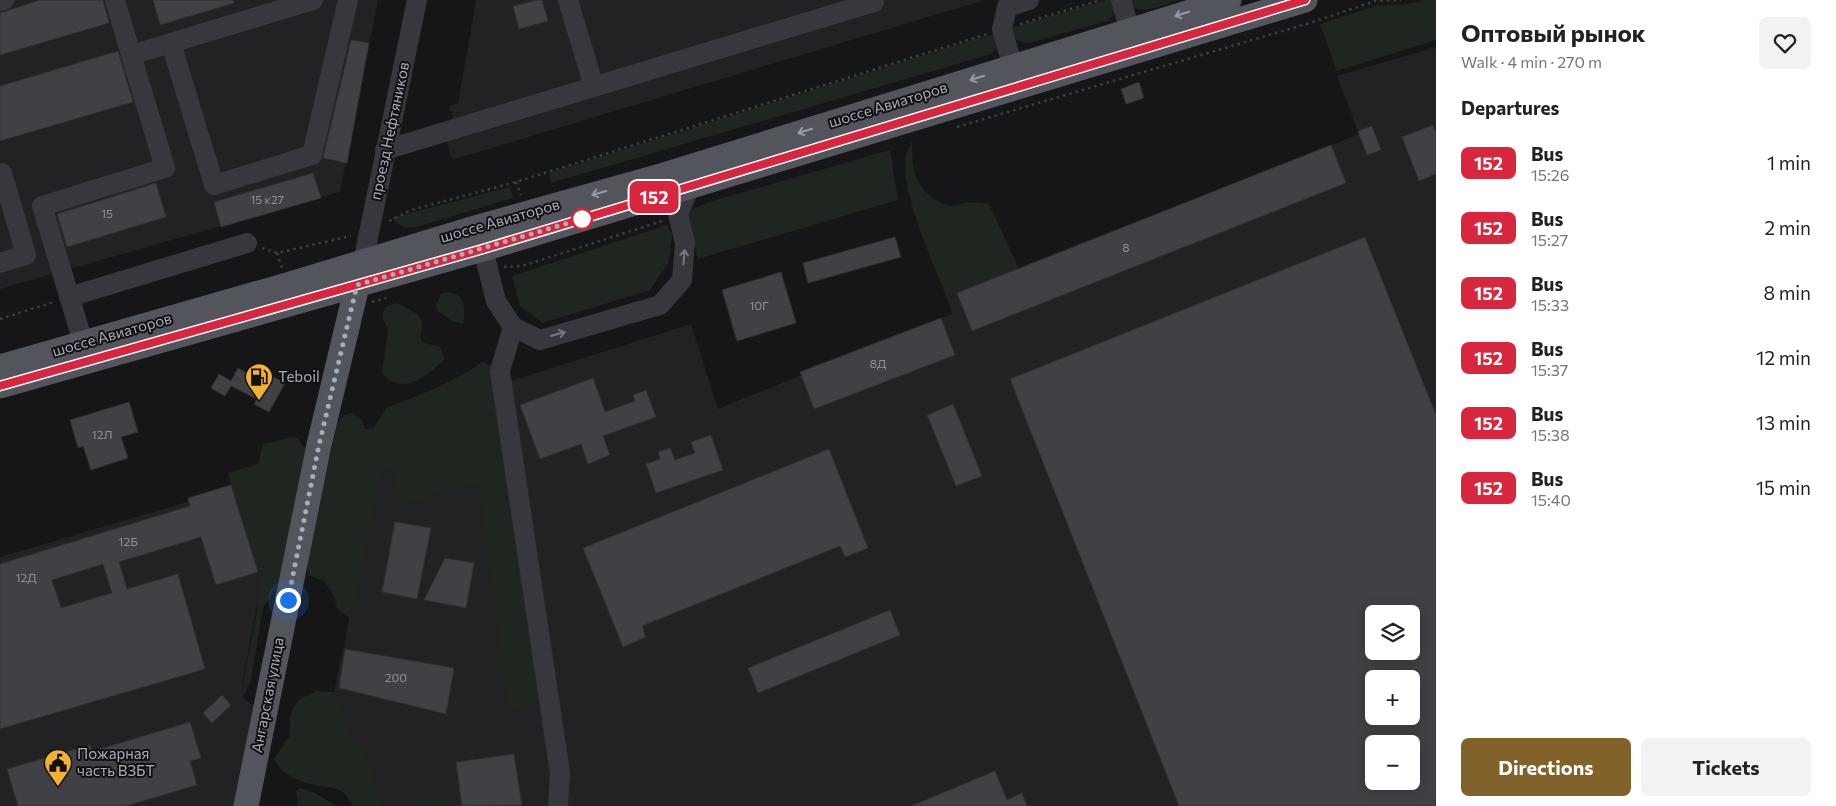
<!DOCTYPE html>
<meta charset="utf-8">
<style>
body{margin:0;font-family:Commissioner,sans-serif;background:#f2f2f2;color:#222;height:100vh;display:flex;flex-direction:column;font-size:19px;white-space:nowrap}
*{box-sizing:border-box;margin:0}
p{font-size:16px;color:#767676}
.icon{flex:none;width:28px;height:28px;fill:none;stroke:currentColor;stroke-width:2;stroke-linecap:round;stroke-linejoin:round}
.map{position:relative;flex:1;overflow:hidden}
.sheet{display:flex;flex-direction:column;background:#fff;width:400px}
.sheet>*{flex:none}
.badge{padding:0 10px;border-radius:8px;font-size:18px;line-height:32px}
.tools{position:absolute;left:1365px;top:605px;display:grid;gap:10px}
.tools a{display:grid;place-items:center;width:55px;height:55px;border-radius:8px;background:#fff;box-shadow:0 2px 12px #0003;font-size:25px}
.you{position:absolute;width:25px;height:25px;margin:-12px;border:4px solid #fff;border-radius:50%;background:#1a73e8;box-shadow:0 0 0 8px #1a73e833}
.map>.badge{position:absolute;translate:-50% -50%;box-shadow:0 0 0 2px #fff}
h2{padding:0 25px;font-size:19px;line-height:45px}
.round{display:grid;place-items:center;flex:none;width:52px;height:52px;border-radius:8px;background:#f2f2f2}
.headline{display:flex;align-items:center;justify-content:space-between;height:85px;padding:0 25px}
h1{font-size:24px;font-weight:700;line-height:38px}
.action{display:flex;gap:10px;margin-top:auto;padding:10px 25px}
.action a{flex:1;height:58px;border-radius:8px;background:#80622a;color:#fff;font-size:20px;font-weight:700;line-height:58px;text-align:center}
.action a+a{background:#f2f2f2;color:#222}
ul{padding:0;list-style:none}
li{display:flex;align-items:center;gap:15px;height:65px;padding:0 25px}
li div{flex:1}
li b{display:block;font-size:19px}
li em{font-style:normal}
li .badge{min-width:55px;font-weight:700;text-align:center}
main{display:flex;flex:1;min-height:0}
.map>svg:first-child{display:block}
.built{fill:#222225;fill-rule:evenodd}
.green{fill:#1e261f}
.building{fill:#404145;stroke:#303034;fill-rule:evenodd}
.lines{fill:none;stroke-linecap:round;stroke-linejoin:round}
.path{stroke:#3d3f44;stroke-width:2.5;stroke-dasharray:2.5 4;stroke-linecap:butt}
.minor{stroke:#37383d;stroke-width:20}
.major{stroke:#53555c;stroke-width:25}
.oneway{stroke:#979ba6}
.oneway2{stroke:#757881}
.line-casing{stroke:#fff;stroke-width:11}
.line{stroke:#d7263d;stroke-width:8}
.walk{stroke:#a8adb8;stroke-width:5;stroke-dasharray:0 9}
.stop-dot{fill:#fff;stroke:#d7263d;stroke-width:2.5}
.labels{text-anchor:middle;stroke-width:4;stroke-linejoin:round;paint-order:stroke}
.number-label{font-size:12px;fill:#8e929b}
.street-label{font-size:15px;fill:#a8adb8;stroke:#111113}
.poi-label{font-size:15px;fill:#a8adb8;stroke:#111113;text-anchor:start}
</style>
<main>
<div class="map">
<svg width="1436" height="806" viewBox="0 0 1436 806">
<rect width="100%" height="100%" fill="#161618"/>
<g class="built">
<path d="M0,0H378L340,192L0,289Z"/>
<path d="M476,0H985L452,160L446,140L459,136L449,106L458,103Z"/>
<path d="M1436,47V806H367L364,776L315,782L382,465L502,384L691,324L718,409L952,314L947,298L1359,134L1337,76ZM1374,614H1411V651H1374ZM1374,679H1411V716H1374ZM1374,744H1411V781H1374Z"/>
<path d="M231,485L258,572L260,589L243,680L242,697L257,708L237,806H0V557L187,502L188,498Z"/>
</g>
<g class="green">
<path d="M1106,0H1116L1115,14L1107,21L1030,43C1018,43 1014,39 1007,29Z"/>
<path d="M1127,0H1178C1162,5 1138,19 1127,0Z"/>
<path d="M1423,0H1436V40L1337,71L1320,24L1375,6L1409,4Z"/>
<path d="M998,32C999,42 999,48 991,54L551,183L549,173Z"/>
<path d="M912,141C912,166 913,186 936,200C941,203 948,207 954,206C958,206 962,203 965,203C973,201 981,203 989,204L1019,269L947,298C934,265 899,189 906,156C906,151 910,146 912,141Z"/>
<path d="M890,150L898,200L698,259L686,212L709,202Z"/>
<path d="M510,187L513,198L416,227L404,228L391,218Z"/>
<path d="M667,225L672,234L669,262L650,290L543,323L520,306L512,276Z"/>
<path d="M447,292C465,292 466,310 463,324L452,321L438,311L436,305L441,294Z"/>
<path d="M397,303C404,306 421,314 422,322C423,329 419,334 422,342L440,347L445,359C431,372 417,387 397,383C389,382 385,378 382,371L388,330L383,319V312L385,307Z"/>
<path d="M482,362L495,367L542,697L534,705L509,710L479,484C470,487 464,481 455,482C442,484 433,499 417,502L400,496L396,492L395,474L383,466L351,619L338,610L333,594L324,581L308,575L307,558L338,422L344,415L352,413L362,420L365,429L374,428L386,408C419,395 454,383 482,362Z"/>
<path d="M293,437L298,439L306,449L279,583L263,608L251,680L242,698C244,657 263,611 258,572L228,473L258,464L263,444Z"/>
<path d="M317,691L333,692L340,700L347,729L351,738L363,753L372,769L377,796L381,806H353C350,802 347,796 344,793C338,788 328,787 321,786C303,783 281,776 274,759L290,735V716L294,707L300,699Z"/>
<path d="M300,788L315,793L336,806H297L298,801L296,791Z"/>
<path d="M436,798L450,806H414Z"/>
</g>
<g class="building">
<path d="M40,0H103L109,23L0,55V13Z"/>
<path d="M153,0H233L234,3L160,25Z"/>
<path d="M537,0H542L548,21L519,29L513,6Z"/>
<path d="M351,40L369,43L347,163L323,158Z"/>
<path d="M118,51L133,102L0,141V86Z"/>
<path d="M1139,82L1144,98L1126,104L1121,89Z"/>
<path d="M1433,125L1436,133V174L1419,181L1402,137Z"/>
<path d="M1372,126L1381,150L1367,155L1358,131Z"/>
<path d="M1331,145L1346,183L972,331L957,293Z"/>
<path d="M313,173L321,198L221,227L214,202Z"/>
<path d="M156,183L166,217L67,247L57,214Z"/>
<path d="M895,237L901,257L808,283L803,263Z"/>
<path d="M1365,237L1436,415V806H1179L1010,379ZM1374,614H1411V651H1374ZM1374,679H1411V716H1374ZM1374,744H1411V781H1374Z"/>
<path d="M781,272L796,323L737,341L722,290Z"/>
<path d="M941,318L955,355L814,409L800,372Z"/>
<path d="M238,368L265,383L270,375L285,383L269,412L254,404L257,399L231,386L225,396L211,388L219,374L231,381Z"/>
<path d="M593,378L605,412L635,401L633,395L646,390L656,417L603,436L610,455L588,464L581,444L540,459L520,405Z"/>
<path d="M129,402L138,432L121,437L128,458L91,470L83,446L78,448L70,420Z"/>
<path d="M953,404L982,476L956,486L927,415Z"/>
<path d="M711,435L723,470L656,493L646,464L660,459L658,452L670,448L675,460L695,453L691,442Z"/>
<path d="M829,449L868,548L845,557L840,546L642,626L646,637L623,647L583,548Z"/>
<path d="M231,485L258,572L216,585L201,537L119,562L127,589L178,574L205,669L0,729V564L190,506L188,498ZM103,564L112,593L61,608L52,580Z"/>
<path d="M395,522L431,528L417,599L382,592Z"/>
<path d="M445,558L474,563L466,608L424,600Z"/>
<path d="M890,610L900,635L758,693L748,668Z"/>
<path d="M345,649L454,668L446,714L339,688Z"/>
<path d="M222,695L231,705L212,723L203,713Z"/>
<path d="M190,722L201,758L190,761L197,785L126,806H18L7,769L90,745L93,751Z"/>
<path d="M514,754L522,805L462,806L456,762Z"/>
<path d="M995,771L1007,800L1022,793L1027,806H911Z"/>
</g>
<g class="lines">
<g class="path">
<path d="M1020,24L1101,0"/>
<path d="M957,127L1313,22L1375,1L1401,0"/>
<path d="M516,182L521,195"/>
<path d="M389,221L411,210L516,182L987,34"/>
<path d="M262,248L277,253L351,236"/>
<path d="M277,253L282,268"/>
<path d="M504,267L522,266L662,221"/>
<path d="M372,302L386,298"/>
<path d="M0,319L54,302"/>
</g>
<g class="minor">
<path d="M115,0L131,55L171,43L214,185L312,155L348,0"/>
<path d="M568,0L594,87"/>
<path d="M1121,0L1130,31"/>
<path d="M0,1L4,0"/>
<path d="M171,43L313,0"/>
<path d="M1013,67L1002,29L1007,7L1029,0"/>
<path d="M385,150L874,2"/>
<path d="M0,174L2,173L26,255L0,263"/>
<path d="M483,249L496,301L513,327L540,340L660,305L682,280L685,243L678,214L690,186"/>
<path d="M363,262L417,0"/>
<path d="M69,297L247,243"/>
<path d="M513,327L500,371L560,773L558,806"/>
<path d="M83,342L42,206L165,168L131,55"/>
</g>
<g class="major">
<path d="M0,367L287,285L475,228L664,175L1229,0"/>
<path d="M0,386L483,249L1305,0"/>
<path d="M246,806L319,445L360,273"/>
</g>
</g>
<defs><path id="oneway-shaft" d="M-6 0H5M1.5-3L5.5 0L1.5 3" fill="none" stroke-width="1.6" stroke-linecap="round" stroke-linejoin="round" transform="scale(1.25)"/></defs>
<g class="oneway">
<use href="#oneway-shaft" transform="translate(1182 14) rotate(163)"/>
<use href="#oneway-shaft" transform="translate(977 78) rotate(163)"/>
<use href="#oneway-shaft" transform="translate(805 131) rotate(163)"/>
<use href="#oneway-shaft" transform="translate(599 193) rotate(164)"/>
</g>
<g class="oneway2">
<use href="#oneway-shaft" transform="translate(684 257) rotate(-85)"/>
<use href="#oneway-shaft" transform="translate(558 334) rotate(-16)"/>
</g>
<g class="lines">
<g class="line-casing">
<path id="line" d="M0,386L483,249L1305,0"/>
</g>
<use href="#line" class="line"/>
<path class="walk" d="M288,600L319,445L357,285L582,219"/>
</g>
<defs>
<g id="fuel-pin" transform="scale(1.4375)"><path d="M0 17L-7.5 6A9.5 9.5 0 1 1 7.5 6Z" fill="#f2b134" stroke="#111113"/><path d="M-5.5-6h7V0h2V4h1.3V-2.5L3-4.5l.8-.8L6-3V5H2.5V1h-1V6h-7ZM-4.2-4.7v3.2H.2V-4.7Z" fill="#111"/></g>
<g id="civic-pin" transform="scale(1.4375)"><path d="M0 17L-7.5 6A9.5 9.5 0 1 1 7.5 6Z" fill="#f2b134" stroke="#111113"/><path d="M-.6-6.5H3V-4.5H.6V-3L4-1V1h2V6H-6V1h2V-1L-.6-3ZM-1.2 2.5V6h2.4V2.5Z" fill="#111"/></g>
</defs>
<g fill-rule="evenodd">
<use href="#fuel-pin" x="259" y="377"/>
<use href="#civic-pin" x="58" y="763"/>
</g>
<circle class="stop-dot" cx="582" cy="219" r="10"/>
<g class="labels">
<g class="number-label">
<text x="267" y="204">15 к27</text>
<text x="107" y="218">15</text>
<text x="1126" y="252">8</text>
<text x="759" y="310">10Г</text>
<text x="878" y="368">8Д</text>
<text x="102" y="439">12Л</text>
<text x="128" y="546">12Б</text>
<text x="26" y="582">12Д</text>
<text x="396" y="682">200</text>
</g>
<g class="street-label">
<text transform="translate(888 105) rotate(-17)" y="5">шоссе Авиаторов</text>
<text transform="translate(390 131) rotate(-78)" y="5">проезд Нефтяников</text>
<text transform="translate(500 221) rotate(-16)" y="5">шоссе Авиаторов</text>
<text transform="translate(112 335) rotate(-16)" y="5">шоссе Авиаторов</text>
<text transform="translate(268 695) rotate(-79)" y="5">Ангарская улица</text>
</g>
<g class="poi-label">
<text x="278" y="382">Teboil</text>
<text x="77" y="759">Пожарная<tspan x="77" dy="17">часть ВЗБТ</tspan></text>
</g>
</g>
</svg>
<div class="tools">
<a><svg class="icon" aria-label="layers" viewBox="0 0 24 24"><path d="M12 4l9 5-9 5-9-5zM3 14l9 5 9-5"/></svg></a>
<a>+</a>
<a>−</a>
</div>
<div class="you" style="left:288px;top:600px"></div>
<b class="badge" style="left:654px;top:197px;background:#d7263d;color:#fff">152</b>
</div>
<section class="sheet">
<div class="headline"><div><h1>Оптовый рынок</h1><p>Walk · 4 min · 270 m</p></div><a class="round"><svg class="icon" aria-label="heart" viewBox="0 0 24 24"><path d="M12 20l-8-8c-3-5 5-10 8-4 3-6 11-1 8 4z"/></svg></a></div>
<h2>Departures</h2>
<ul>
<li><span class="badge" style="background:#d7263d;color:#fff">152</span><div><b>Bus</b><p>15:26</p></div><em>1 min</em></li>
<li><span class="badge" style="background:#d7263d;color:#fff">152</span><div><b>Bus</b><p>15:27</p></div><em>2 min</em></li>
<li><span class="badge" style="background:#d7263d;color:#fff">152</span><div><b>Bus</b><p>15:33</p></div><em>8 min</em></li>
<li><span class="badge" style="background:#d7263d;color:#fff">152</span><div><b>Bus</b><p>15:37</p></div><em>12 min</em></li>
<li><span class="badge" style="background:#d7263d;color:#fff">152</span><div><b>Bus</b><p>15:38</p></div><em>13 min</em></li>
<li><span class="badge" style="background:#d7263d;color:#fff">152</span><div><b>Bus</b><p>15:40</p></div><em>15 min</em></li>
</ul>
<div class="action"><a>Directions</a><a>Tickets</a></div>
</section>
</main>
